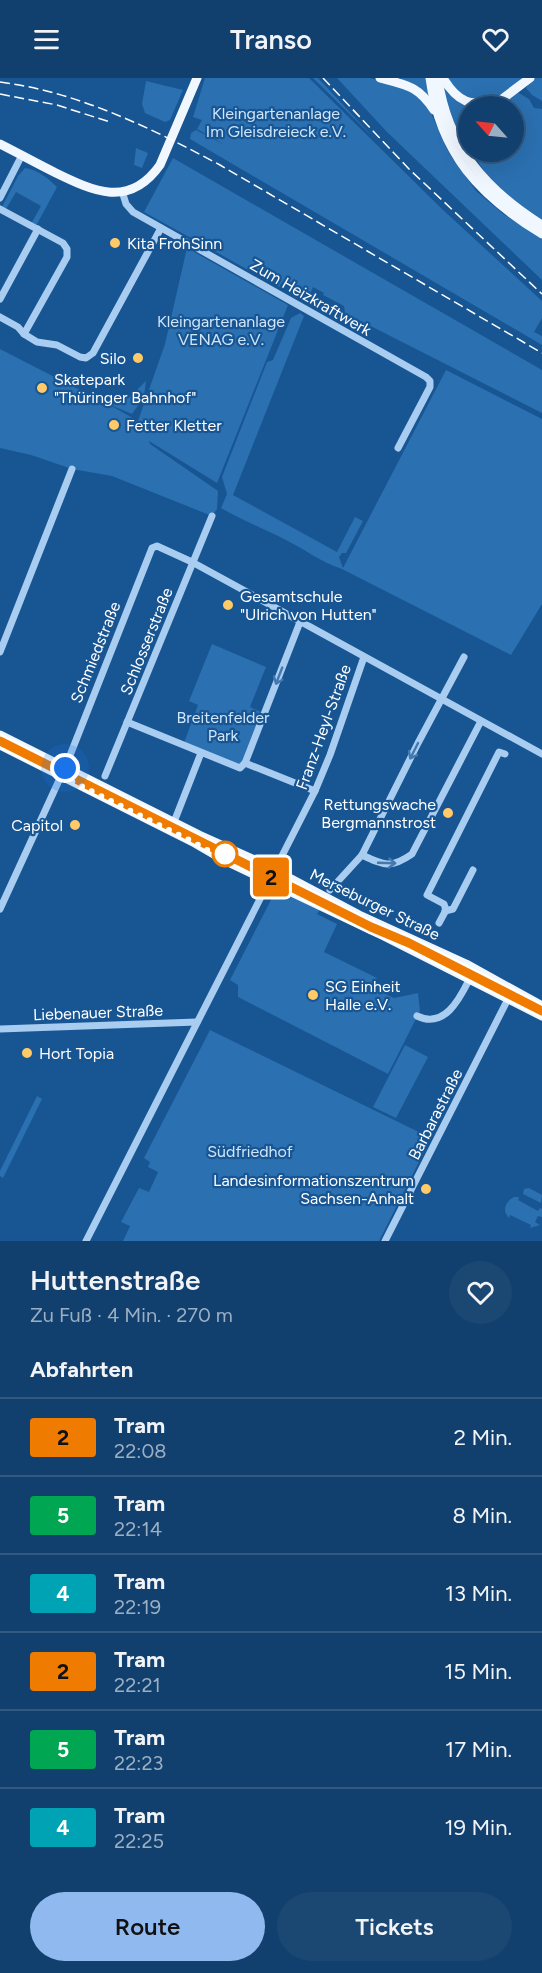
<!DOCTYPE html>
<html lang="de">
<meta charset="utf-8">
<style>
body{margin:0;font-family:Figtree,sans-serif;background:#1b4773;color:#f1f3f6;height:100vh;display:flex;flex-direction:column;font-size:22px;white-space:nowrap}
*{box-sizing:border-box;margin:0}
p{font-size:20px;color:#9cafc2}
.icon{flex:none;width:33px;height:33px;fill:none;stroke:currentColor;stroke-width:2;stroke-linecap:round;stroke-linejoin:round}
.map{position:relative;height:1163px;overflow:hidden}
.panel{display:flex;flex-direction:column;background:#12406e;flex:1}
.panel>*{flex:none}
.badge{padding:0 12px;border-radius:4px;font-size:21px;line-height:39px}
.needle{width:39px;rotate:297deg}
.controls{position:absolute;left:458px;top:18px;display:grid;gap:12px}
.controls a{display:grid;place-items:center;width:66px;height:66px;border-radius:50%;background:#12406e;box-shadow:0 6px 24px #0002,0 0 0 2px #315981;font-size:30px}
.you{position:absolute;width:30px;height:30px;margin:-15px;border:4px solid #fff;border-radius:50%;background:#1a73e8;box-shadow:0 0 0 9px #1a73e833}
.map>.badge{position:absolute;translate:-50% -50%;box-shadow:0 0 0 3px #fff}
h2{padding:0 30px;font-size:22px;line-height:54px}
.round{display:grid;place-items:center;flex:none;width:63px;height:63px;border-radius:32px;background:#1b4773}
.overview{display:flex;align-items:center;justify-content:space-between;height:102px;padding:0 30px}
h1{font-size:28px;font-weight:600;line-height:45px}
.primary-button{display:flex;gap:12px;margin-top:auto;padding:12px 30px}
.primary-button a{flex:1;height:69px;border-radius:36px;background:#90b9f0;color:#111;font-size:24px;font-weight:600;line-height:69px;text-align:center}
.primary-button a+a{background:#1b4773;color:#f1f3f6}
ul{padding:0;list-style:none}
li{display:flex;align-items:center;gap:18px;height:78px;padding:0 30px;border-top:2px solid #315981}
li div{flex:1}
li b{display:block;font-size:22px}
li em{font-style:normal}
li .badge{min-width:66px;font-weight:700;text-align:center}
header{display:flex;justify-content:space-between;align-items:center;height:78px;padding:0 30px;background:#12406e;font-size:27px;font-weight:600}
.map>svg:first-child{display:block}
.green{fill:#2b70b1}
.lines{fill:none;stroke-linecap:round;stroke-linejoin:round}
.minor{stroke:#a8cdf0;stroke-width:7}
.major{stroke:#f1f7ff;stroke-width:9}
.tram{stroke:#fff;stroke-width:1.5}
.rail{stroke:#fff;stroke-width:1.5;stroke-dasharray:10 4.5;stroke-linecap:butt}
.oneway{stroke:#4379af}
.line-casing{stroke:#fff;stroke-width:14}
.line{stroke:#ef7c00;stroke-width:9}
.walk{stroke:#fff;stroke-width:6;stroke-dasharray:0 10.8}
.poi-dot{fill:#ffca67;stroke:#185593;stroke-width:2}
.stop-dot{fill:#fff;stroke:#ef7c00;stroke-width:3}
.labels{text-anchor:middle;stroke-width:4.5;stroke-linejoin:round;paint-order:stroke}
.park-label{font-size:16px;fill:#cfe6fb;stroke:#185593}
.poi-label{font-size:16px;fill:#fff;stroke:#185593;text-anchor:start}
.street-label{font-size:16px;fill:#fff;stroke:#185593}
</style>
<header><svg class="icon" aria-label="menu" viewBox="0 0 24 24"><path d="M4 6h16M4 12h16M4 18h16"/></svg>Transo<svg class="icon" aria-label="heart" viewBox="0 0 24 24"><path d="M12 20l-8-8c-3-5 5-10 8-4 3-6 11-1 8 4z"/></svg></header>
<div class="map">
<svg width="542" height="1163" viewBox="0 0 542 1163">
<rect width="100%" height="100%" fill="#185593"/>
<g class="green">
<path d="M205,0H309L442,131L542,223V240L534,254L542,258V267L190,61L191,55L196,52L227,68L197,51L202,42L193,39Z"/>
<path d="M313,0H318L374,60L372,58Z"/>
<path d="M337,0H370L416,13L430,33L449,75L476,113L502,135L542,161V202L387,54Z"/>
<path d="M402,0H427L431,25L400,1Z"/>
<path d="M446,0H525L498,20L486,23L464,20Z"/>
<path d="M533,0H542V23L532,17L526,10Z"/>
<path d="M146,3L183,12L170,42L165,44L145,35L142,26Z"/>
<path d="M443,3L450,14L489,28H468L467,74L446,26Z"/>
<path d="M517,14L529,21L534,30L542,31V142C517,124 484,104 474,74H513V28H497Z"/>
<path d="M136,70L148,75L142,90L134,87Z"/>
<path d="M173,80L542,292V335L345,235L344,228L323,217L324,215L313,209L309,218L282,204L279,209L144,134Z"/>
<path d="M25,90C38,92 48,100 57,109L36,148L31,146L41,128L16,114L6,131L2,129L18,98Z"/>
<path d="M187,170L288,227L217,405L149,363L150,366L218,413L217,431L212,438L112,398L72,391L31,377L0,370V271L107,326L108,325C123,330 136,312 146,303L144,319L132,336L108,326L138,343L165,266Z"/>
<path d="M300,235L304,238L233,417L337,474L355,439L363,443L346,475H342L339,479L343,490L446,292L542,341V526L511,577L342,491C322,485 303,470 284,461C263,450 241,442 221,430L227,416L222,399L267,284L273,282L291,240Z"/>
<path d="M212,566L266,589L250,629L261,634L240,688L184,665L198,627L189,623Z"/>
<path d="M282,811L321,830L317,836L337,846L324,874L377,900L373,910L394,920L418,915L420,933L388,996L238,919V907L230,902L274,816H279Z"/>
<path d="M210,952L431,1060L379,1163H123L130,1148L121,1144L139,1110L149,1114L158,1094L148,1089L150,1084L144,1080Z"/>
<path d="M405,967L428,979L396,1040L373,1029Z"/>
<path d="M37,1018L42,1021L3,1100L0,1098V1093Z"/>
<path d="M529,1110L542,1117L541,1125L523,1116L524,1111Z"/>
<path d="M514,1119H519L518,1122L538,1133L540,1130L542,1131V1139L538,1138L535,1144L540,1147L530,1150L531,1147L510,1137L509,1140C501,1132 506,1123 514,1119Z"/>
</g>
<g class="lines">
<g class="minor">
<path d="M122,113L126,126L133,134L426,299L430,303V309L398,370"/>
<path d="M0,120L22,77"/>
<path d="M0,131L63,165L67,171V179L24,256"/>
<path d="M0,221L38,151"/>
<path d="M0,239L18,249L24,256L37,264L57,267L80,279L86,280L93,275L161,150"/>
<path d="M0,574L72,391"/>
<path d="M127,644L240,690L245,685L315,713"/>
<path d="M245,685L300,544"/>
<path d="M65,690L152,470L157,468L192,484L542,676"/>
<path d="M105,698L212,438"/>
<path d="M174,744L201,675"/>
<path d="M362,777C383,787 391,791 412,776L481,643"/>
<path d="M330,812L362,777L418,665L464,579"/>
<path d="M0,831L61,698"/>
<path d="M445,833L453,831L473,792"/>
<path d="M439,845L446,832L444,826L427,817L499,674L505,676"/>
<path d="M417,938C444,951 459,922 469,902"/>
<path d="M0,951L197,944"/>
<path d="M86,1163L315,713L330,677L364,579"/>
<path d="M385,1163L508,921"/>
</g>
<g class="major">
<path d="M380,0C407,7 418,8 434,32"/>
<path d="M430,0C440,76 480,118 542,156"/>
<path d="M438,0C447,68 486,112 542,147"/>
<path d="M443,0C458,25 470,28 498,24"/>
<path d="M494,27L530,0"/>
<path d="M0,66C18,75 36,85 54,94C93,113 129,131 160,87L197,0"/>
<path d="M0,657L199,757L259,784L359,837L466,886L542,928"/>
<path d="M0,667L195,765L226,783L384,858L542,938"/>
</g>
<path class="tram" d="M0,663L542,933"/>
<g class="rail">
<path d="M323,0L409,91L542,216"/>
<path d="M0,4C78,14 151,50 220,87L542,275"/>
<path d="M0,16L57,27L110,44"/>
</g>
</g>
<defs><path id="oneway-shaft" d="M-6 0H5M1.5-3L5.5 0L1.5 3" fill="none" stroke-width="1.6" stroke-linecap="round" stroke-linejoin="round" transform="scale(1.5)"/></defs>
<g class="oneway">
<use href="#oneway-shaft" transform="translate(279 598) rotate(111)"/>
<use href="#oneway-shaft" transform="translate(414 673) rotate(117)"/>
<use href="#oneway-shaft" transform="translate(387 785) rotate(2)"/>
</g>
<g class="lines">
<g class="line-casing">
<path id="line" d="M0,663L371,849L409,865L542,933"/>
</g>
<use href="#line" class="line"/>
<path class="walk" d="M65,690L61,698L195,765L226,783L225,776"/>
</g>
<g class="poi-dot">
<circle cx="115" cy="165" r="6"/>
<circle cx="138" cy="280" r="6"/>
<circle cx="42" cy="310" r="6"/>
<circle cx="114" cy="347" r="6"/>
<circle cx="228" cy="527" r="6"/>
<circle cx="448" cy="735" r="6"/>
<circle cx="75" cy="747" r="6"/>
<circle cx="313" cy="917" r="6"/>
<circle cx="27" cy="975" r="6"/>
<circle cx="426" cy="1111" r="6"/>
</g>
<circle class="stop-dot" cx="225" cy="776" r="12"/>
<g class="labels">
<g class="park-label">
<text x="276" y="41">Kleingartenanlage<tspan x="276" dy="18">Im Gleisdreieck e.V.</tspan></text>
<text x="221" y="249">Kleingartenanlage<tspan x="221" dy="18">VENAG e.V.</tspan></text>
<text x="223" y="645">Breitenfelder<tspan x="223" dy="18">Park</tspan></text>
<text x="250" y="1079">Südfriedhof</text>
</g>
<g class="poi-label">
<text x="127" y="171">Kita FrohSinn</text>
<text x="126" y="286" text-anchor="end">Silo</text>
<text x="54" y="307">Skatepark<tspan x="54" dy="18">"Thüringer Bahnhof"</tspan></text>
<text x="126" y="353">Fetter Kletter</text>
<text x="240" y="524">Gesamtschule<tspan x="240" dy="18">"Ulrich von Hutten"</tspan></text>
<text x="436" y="732" text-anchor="end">Rettungswache<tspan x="436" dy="18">Bergmannstrost</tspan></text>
<text x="63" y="753" text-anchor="end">Capitol</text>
<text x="325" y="914">SG Einheit<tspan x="325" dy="18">Halle e.V.</tspan></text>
<text x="39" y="981">Hort Topia</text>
<text x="414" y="1108" text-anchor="end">Landesinformationszentrum<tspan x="414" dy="18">Sachsen-Anhalt</tspan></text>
</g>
<g class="street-label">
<text transform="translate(311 219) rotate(30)" y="6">Zum Heizkraftwerk</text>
<text transform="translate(146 563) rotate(-68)" y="6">Schlosserstraße</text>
<text transform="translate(95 574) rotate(-68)" y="6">Schmiedstraße</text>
<text transform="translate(323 649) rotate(-70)" y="6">Franz-Heyl-Straße</text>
<text transform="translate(375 826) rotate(26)" y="6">Merseburger Straße</text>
<text transform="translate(98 934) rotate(-2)" y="6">Liebenauer Straße</text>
<text transform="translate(435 1036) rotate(-63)" y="6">Barbarastraße</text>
</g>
</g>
</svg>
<div class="controls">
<a><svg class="needle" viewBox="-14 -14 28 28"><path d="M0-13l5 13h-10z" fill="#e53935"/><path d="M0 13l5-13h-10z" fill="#9cafc2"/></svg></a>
</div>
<div class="you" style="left:65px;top:690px"></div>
<b class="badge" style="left:271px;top:799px;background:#ef7c00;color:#111">2</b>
</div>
<section class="panel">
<div class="overview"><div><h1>Huttenstraße</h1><p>Zu Fuß · 4 Min. · 270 m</p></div><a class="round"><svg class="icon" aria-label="heart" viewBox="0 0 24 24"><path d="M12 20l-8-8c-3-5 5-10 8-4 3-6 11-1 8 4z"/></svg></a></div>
<h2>Abfahrten</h2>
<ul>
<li><span class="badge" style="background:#ef7c00;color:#111">2</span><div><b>Tram</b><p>22:08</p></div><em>2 Min.</em></li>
<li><span class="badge" style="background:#00a651;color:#fff">5</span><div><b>Tram</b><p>22:14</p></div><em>8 Min.</em></li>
<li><span class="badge" style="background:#00a3b4;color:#fff">4</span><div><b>Tram</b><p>22:19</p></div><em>13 Min.</em></li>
<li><span class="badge" style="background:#ef7c00;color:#111">2</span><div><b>Tram</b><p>22:21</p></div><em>15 Min.</em></li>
<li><span class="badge" style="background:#00a651;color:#fff">5</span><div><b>Tram</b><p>22:23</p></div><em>17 Min.</em></li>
<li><span class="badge" style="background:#00a3b4;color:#fff">4</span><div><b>Tram</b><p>22:25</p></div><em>19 Min.</em></li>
</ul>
<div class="primary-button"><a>Route</a><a>Tickets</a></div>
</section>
